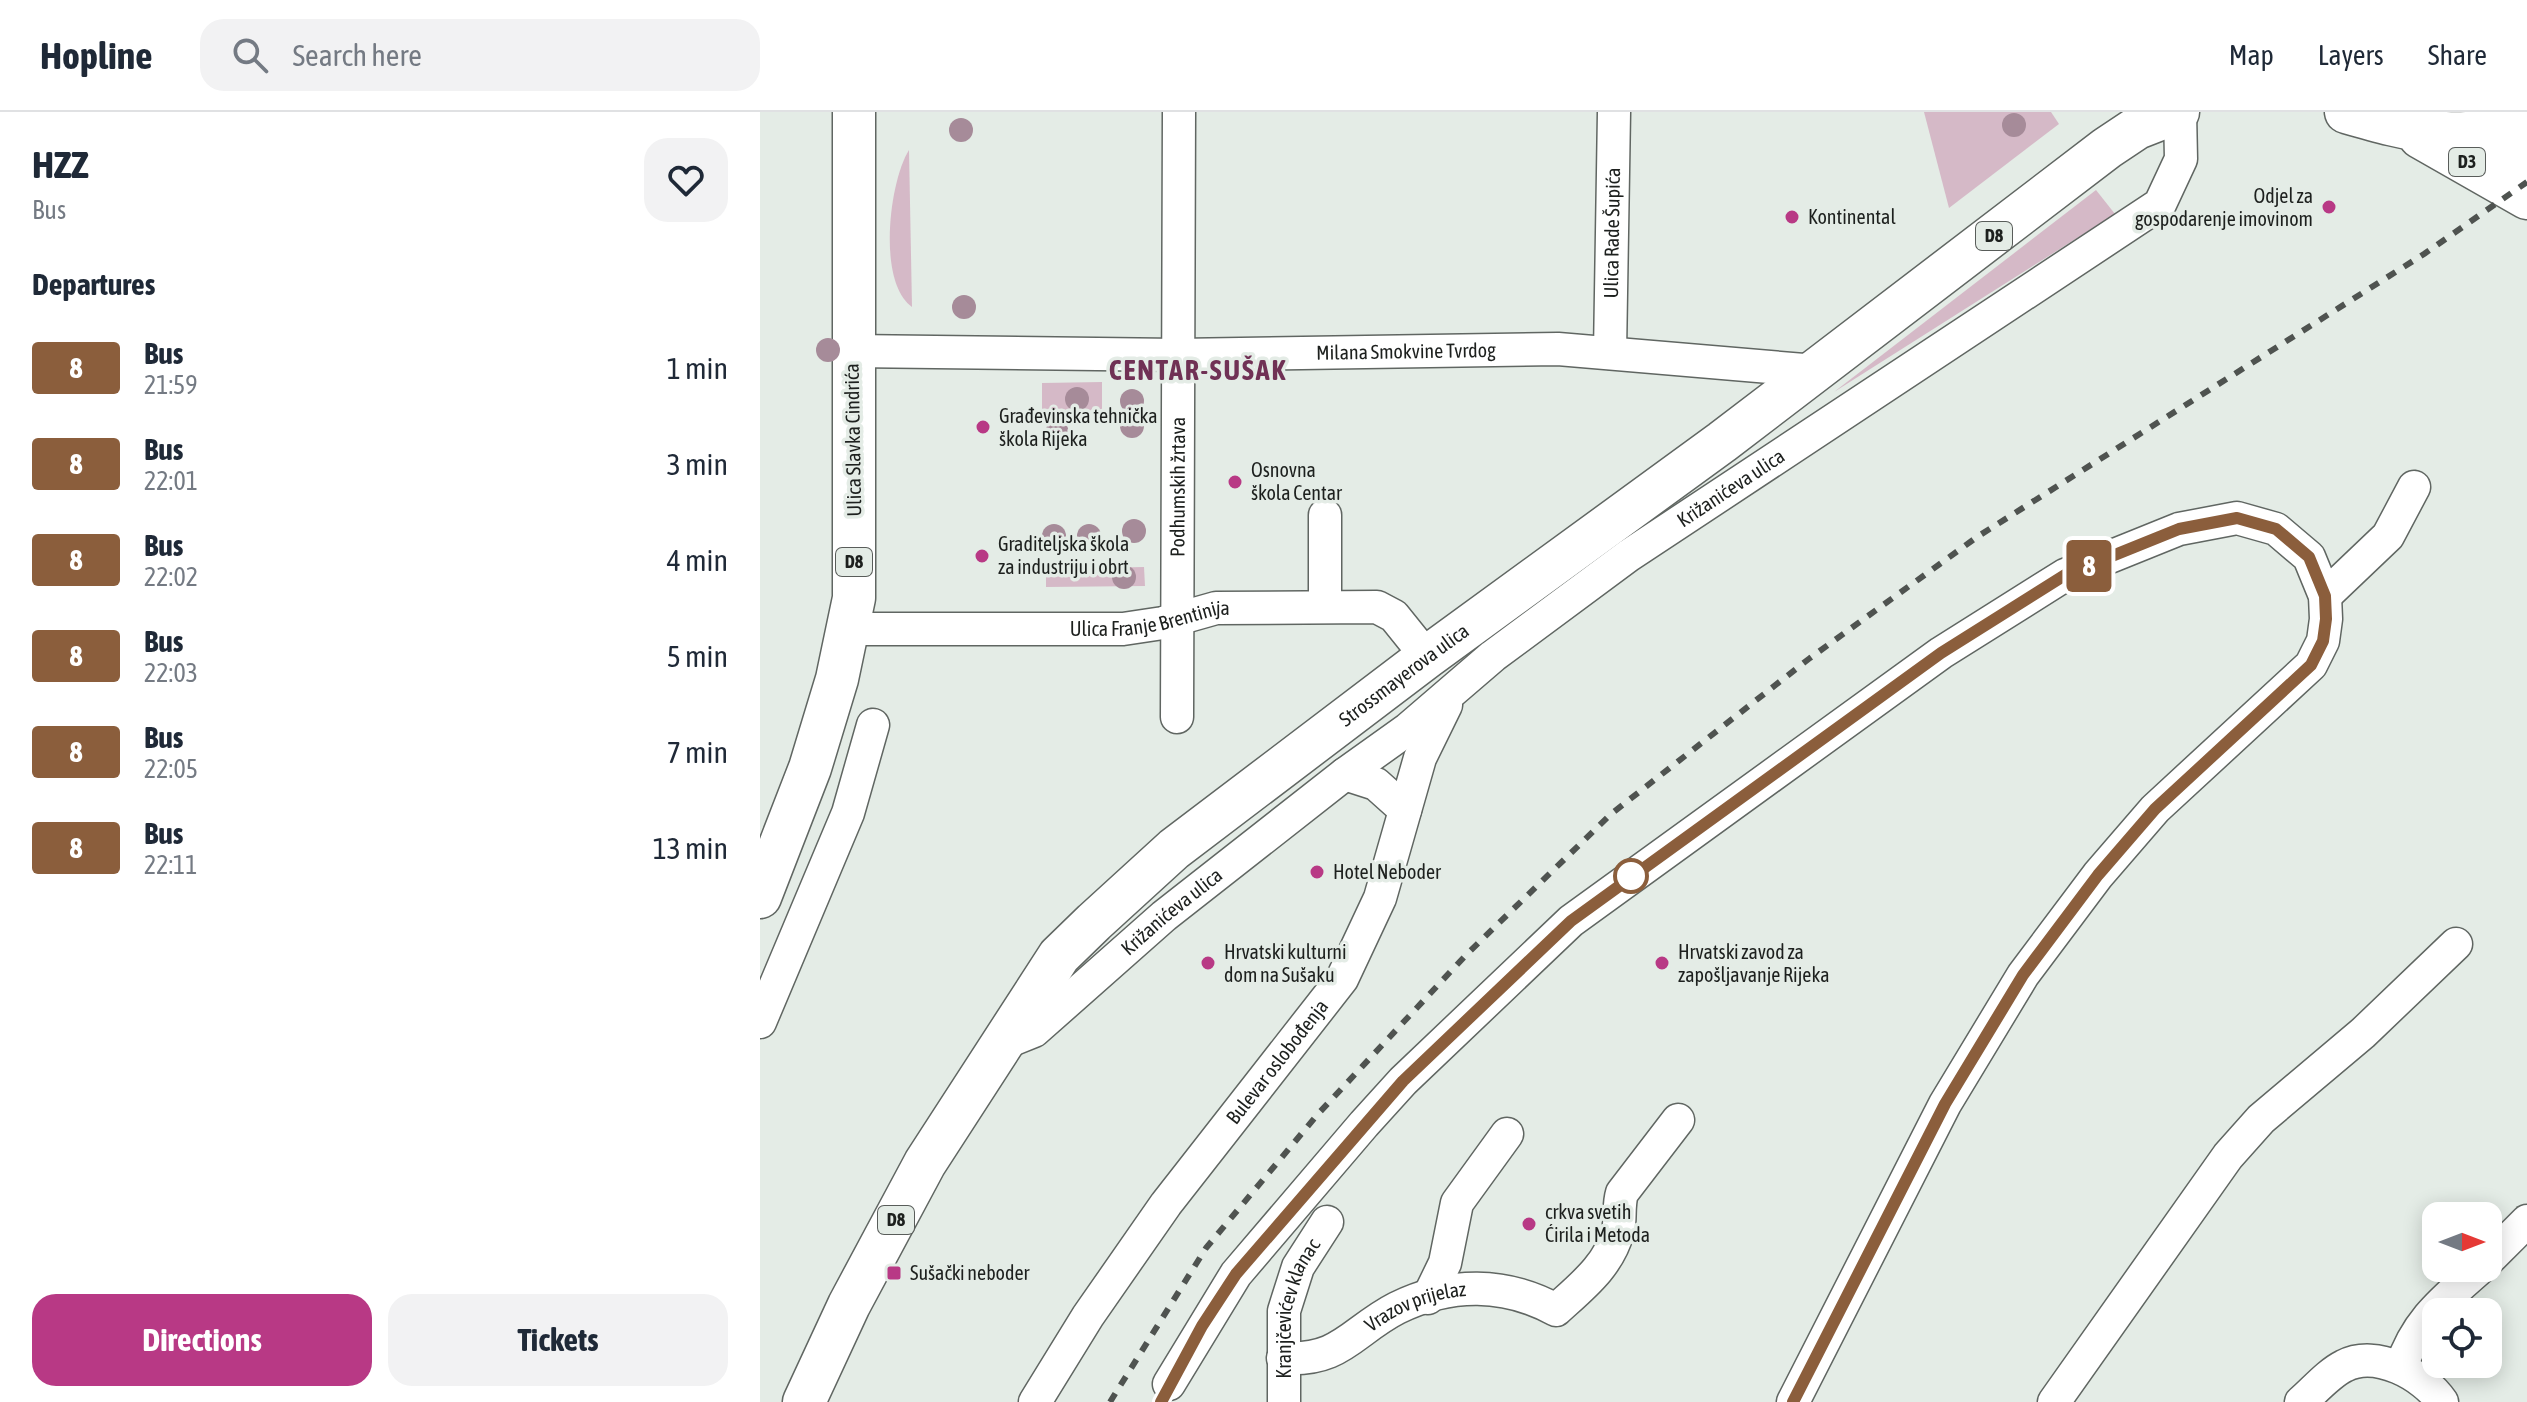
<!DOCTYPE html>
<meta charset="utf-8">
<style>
body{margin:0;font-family:"Asap Condensed",sans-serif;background:#f2f2f3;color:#1f2937;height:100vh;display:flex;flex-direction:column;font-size:30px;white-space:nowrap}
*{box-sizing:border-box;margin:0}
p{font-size:26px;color:#747a83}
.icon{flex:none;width:44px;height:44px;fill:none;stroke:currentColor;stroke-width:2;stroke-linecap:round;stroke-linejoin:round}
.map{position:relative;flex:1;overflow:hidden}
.details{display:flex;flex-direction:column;background:#fff;width:760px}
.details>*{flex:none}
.badge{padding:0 16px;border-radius:6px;font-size:28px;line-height:52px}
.needle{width:52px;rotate:90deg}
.tools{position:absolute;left:1662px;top:1090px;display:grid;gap:16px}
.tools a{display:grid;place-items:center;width:80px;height:80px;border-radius:16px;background:#fff;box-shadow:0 4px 20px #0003;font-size:40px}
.map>.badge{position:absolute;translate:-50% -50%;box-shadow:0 0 0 4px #fff}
h2{padding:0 32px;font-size:30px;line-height:72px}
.round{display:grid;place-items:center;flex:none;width:84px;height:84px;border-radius:24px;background:#f2f2f3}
.summary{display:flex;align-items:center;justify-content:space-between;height:136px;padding:0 32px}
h1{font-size:38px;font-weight:700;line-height:60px}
.cta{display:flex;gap:16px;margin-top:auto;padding:16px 32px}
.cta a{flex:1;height:92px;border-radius:24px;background:#b83985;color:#fff;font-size:32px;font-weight:700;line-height:92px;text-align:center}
.cta a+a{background:#f2f2f3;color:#1f2937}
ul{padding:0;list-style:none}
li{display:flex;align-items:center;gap:24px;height:96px;padding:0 32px}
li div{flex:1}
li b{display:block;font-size:30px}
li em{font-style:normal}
li .badge{min-width:88px;font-weight:700;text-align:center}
header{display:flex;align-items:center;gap:48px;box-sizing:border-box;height:112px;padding:0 40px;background:#fff;border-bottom:2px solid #e0e1e3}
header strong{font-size:38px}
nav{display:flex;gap:44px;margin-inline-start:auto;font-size:28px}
.search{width:560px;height:72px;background:#f2f2f3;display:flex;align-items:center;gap:20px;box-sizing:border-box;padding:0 28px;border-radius:24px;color:#747a83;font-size:30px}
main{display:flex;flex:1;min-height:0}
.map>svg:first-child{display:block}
.green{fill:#d5b9c7}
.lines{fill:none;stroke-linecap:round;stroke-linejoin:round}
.minor-casing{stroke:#606662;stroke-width:35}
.major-casing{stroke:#606662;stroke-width:45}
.minor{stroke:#fff;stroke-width:32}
.major{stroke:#fff;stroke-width:42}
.rail{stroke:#4f5350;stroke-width:6;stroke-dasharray:10 10;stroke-linecap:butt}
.tree{fill:#a68b99}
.line-casing{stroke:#fff;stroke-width:18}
.line{stroke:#8b5e3c;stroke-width:12}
.poi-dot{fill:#b83985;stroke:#e4ece6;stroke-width:3}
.stop-dot{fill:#fff;stroke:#8b5e3c;stroke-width:4}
.labels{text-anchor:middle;stroke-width:7;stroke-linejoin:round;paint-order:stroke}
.shield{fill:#e4ece6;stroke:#595d5a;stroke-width:2}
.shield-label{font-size:18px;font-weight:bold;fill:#1d201e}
.poi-label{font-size:20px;fill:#1d201e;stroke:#e4ece6;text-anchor:start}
.street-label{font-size:20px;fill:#1d201e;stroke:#e4ece6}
.district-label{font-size:28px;font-weight:bold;letter-spacing:2px;fill:#703155;stroke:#e4ece6}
</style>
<header>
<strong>Hopline</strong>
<div class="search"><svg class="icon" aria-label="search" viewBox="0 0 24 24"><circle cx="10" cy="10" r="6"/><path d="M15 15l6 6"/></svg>Search here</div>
<nav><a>Map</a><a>Layers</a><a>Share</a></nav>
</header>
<main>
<section class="details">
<div class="summary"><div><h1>HZZ</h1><p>Bus</p></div><a class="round"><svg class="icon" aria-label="heart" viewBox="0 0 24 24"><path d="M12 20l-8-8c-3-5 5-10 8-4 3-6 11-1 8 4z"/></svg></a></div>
<h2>Departures</h2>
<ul>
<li><span class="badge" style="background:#8b5e3c;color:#fff">8</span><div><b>Bus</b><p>21:59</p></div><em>1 min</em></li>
<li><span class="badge" style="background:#8b5e3c;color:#fff">8</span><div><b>Bus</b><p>22:01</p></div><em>3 min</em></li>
<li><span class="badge" style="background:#8b5e3c;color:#fff">8</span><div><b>Bus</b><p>22:02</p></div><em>4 min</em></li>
<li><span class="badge" style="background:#8b5e3c;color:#fff">8</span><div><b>Bus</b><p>22:03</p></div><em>5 min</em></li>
<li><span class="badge" style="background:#8b5e3c;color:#fff">8</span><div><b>Bus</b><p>22:05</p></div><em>7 min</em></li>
<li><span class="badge" style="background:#8b5e3c;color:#fff">8</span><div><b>Bus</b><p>22:11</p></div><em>13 min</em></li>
</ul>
<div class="cta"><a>Directions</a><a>Tickets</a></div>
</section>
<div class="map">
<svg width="1767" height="1290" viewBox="0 0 1767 1290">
<rect width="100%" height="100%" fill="#e4ece6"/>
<g class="green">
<path d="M1164,0H1291L1299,12L1189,96Z"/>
<path d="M149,38L152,195C117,170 129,70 149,38Z"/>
<path d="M1336,78L1355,102L1074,280Z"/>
<path d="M342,270V304L282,305V271Z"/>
<path d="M384,455L385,474L286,475V457Z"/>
</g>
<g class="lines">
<g class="minor-casing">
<g id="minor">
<path id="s1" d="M92,239L418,243L798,237L1056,259"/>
<path id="s2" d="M850,241L854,0"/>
<path d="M565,403V494"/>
<path d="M1565,484L1628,424L1654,375"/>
<path id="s3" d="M89,517H363L403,511L456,496L617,495L634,504L667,545"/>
<path id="s4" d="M417,605L419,0"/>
<path d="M585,662L616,672L645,698"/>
<path d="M0,910L88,701L113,613"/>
<path id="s5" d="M239,933L274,919L404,804L585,662L648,617L733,544L868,444L1400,92L1421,47L1420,0"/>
<path d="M1728,1148L1767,1109"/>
<path d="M668,1186L685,1151L697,1091L747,1022"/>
<path id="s6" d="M523,1246C581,1250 592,1219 637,1196C690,1170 745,1170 796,1198C821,1175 849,1154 858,1119C861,1106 858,1094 862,1081L918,1008"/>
<path d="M1641,1256C1656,1209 1684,1188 1720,1156"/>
<path d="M409,1272L476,1162L604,1012L643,969L811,809L1181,541L1305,463L1419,417L1477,406L1516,417L1549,445L1565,484L1566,507L1563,529L1551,553L1395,697L1338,763L1263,863L1185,992L1033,1290"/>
<path id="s7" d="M275,1290L328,1204L406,1092L582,867L620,786L660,646L686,593"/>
<path id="s8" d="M524,1290V1199L538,1155L567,1110"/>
<path d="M1294,1290L1468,1044L1501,1007L1603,921L1696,832"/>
<path d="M1541,1290C1554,1279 1568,1262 1584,1254C1616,1237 1664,1263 1682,1290"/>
</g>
</g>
<g class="major-casing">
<g id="major">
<path d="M1586,0C1645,17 1710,36 1767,4"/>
<path d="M1660,25L1767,86"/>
<path d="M1704,25L1767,43"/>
<path d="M0,785L50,656L77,567L94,486V0"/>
<path id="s9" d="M44,1290L89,1193L165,1051L299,844L334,810L414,737L667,545L962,330L1347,36L1377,16L1418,0"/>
</g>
</g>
<use href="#minor" class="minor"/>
<use href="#major" class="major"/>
<path class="rail" d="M350,1290L446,1136L558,1002L706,843L851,702L1050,546L1217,425L1664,142L1767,70"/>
</g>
<g class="tree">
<circle cx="1254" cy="13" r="12"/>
<circle cx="201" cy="18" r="12"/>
<circle cx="204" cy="195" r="12"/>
<circle cx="68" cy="238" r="12"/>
<circle cx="317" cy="287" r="12"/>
<circle cx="372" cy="289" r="12"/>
<circle cx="372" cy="314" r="12"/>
<circle cx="297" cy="321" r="12"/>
<circle cx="374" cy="419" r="12"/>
<circle cx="294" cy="424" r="12"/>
<circle cx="329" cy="424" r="12"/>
<circle cx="364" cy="465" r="12"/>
</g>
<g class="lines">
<g class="line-casing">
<path id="line" d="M401,1290L442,1214L476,1162L643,969L811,809L1181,541L1305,463L1419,417L1477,406L1516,417L1549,445L1565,484L1566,507L1563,529L1551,553L1395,697L1338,763L1263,863L1185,992L1033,1290"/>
</g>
<use href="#line" class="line"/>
</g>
<g class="poi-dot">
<circle cx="1569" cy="95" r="8"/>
<circle cx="1032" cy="105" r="8"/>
<circle cx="223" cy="315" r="8"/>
<circle cx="475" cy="370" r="8"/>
<circle cx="222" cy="444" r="8"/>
<circle cx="557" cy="760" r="8"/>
<circle cx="448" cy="851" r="8"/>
<circle cx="902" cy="851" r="8"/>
<circle cx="769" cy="1112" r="8"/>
<rect x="126" y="1153" width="16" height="16" rx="4"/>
</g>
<circle class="stop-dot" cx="871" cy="764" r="16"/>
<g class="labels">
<g class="shield">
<rect x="1689" y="36" width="36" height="28" rx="6"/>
<rect x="1216" y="110" width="36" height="28" rx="6"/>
<rect x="76" y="436" width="36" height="28" rx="6"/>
<rect x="118" y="1094" width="36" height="28" rx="6"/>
</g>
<g class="shield-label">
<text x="1707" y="56">D3</text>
<text x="1234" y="130">D8</text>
<text x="94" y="456">D8</text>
<text x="136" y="1114">D8</text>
</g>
<g class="poi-label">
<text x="1553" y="91" text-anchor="end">Odjel za<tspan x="1553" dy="23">gospodarenje imovinom</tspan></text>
<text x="1048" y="112">Kontinental</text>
<text x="239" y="311">Građevinska tehnička<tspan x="239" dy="23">škola Rijeka</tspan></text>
<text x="491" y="365">Osnovna<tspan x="491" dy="23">škola Centar</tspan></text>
<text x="238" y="439">Graditeljska škola<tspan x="238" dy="23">za industriju i obrt</tspan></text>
<text x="573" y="767">Hotel Neboder</text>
<text x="464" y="847">Hrvatski kulturni<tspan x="464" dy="23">dom na Sušaku</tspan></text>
<text x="918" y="847">Hrvatski zavod za<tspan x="918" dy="23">zapošljavanje Rijeka</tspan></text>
<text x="785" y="1107">crkva svetih<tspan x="785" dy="23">Ćirila i Metoda</tspan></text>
<text x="150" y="1168">Sušački neboder</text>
</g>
<g class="street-label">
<text dy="7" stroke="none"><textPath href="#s2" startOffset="120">Ulica Rade Šupića</textPath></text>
<text dy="7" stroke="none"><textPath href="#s1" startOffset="554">Milana Smokvine Tvrdog</textPath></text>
<text transform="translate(93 328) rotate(-91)" y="7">Ulica Slavka Cindrića</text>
<text dy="7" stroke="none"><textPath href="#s4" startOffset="230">Podhumskih žrtava</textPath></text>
<text dy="7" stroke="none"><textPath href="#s5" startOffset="922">Križanićeva ulica</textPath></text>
<text dy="7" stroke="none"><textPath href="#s3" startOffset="302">Ulica Franje Brentinija</textPath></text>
<text dy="7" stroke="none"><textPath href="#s9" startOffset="960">Strossmayerova ulica</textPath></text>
<text dy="7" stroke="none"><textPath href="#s5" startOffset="220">Križanićeva ulica</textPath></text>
<text dy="7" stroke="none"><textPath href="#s7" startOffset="418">Bulevar oslobođenja</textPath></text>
<text dy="7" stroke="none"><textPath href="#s6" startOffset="146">Vrazov prijelaz</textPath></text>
<text dy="7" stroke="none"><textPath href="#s8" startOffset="96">Kranjčevićev klanac</textPath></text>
</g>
<g class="district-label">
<text x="438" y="268">CENTAR-SUŠAK</text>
</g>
</g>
</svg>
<div class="tools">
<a><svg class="needle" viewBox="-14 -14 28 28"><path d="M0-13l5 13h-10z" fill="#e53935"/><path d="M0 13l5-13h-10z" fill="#747a83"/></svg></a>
<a><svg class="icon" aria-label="locate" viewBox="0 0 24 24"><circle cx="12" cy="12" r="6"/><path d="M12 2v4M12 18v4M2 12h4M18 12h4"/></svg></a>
</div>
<b class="badge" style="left:1329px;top:454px;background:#8b5e3c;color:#fff">8</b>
</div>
</main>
